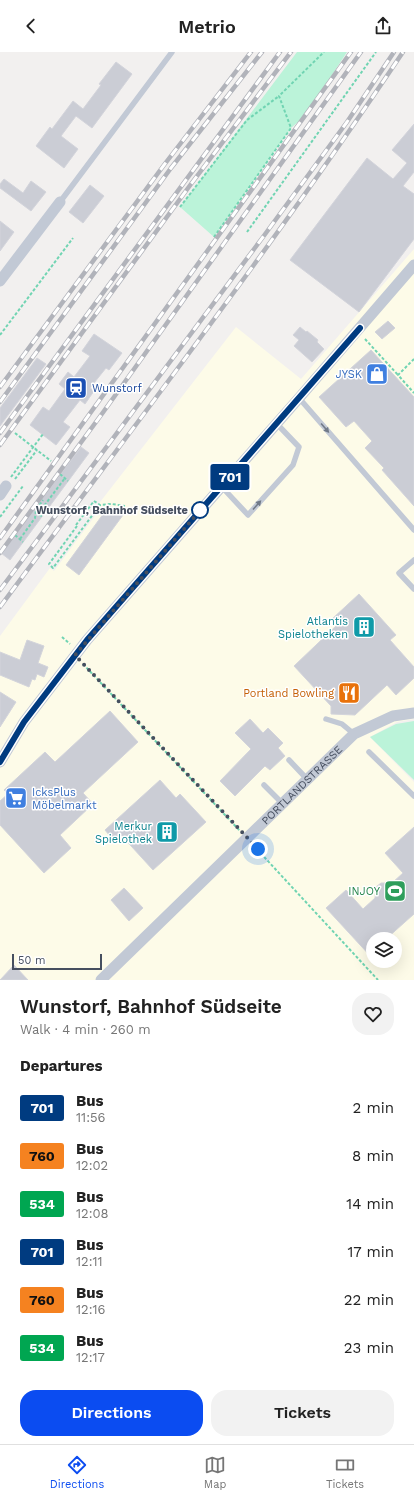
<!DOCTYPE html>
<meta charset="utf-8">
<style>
body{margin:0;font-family:"Work Sans",sans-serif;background:#f2f2f2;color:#222;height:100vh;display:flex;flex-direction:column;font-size:15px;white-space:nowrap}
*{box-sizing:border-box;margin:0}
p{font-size:13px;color:#767676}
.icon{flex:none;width:22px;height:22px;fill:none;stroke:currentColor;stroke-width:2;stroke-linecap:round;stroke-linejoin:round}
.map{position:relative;height:928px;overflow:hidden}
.side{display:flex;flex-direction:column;background:#fff;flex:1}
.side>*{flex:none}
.badge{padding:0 8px;border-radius:3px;font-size:14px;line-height:26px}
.buttons{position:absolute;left:366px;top:880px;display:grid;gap:8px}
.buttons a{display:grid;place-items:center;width:36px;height:36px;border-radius:50%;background:#fff;box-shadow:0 4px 16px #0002;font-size:20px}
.scale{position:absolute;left:12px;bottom:10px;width:90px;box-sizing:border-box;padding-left:4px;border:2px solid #464f5f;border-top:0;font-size:11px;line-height:14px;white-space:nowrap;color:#464f5f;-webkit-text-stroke:3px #fff;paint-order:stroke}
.you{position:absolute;width:20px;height:20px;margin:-10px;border:3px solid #fff;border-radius:50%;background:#1a73e8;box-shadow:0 0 0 6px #1a73e833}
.map>.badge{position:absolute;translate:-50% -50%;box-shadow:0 0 0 2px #fff}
h2{padding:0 20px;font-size:15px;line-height:36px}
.round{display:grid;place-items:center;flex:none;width:42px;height:42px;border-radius:16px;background:#f2f2f2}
.headline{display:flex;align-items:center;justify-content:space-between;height:68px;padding:0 20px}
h1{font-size:19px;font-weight:600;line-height:30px}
.button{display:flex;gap:8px;margin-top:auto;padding:8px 20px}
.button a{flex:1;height:46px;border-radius:16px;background:#0b4cf1;color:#fff;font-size:16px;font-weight:600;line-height:46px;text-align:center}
.button a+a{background:#f2f2f2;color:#222}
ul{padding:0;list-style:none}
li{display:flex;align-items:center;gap:12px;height:48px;padding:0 20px}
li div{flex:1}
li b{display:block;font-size:15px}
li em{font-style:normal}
li .badge{min-width:44px;font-weight:700;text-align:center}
header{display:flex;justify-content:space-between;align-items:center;height:52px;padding:0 20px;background:#fff;font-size:18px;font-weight:600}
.tab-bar{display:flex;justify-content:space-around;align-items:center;height:56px;border-top:1px solid #e0e0e0;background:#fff;font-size:11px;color:#767676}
.tab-bar a{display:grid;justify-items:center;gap:2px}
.tab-bar .active{color:#0b4cf1}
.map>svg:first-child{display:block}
.commercial{fill:#fdfbe8;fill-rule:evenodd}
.green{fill:#bbf3d9}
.building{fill:#cbcdd5;stroke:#d3d4db}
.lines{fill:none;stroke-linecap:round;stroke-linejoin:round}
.path{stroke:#70d4b2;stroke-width:2;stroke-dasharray:3 2;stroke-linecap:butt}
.lane{stroke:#c2c9d5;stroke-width:5.5}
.street{stroke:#c2c9d5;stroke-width:11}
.rail-casing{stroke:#b1b3ba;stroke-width:4.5}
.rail{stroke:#fff;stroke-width:3;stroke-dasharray:9;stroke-linecap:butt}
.oneway{fill:#717a88}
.line-casing{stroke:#fff;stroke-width:9}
.line{stroke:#003b80;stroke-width:6}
.walk{stroke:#464f5f;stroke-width:4;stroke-dasharray:0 7.2}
.stop-dot{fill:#fff;stroke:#003b80;stroke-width:2}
.labels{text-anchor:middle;stroke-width:3;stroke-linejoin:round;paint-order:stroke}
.shop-label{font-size:11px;fill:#366cbe;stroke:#fff;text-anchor:end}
.transit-label{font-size:11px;fill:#164399;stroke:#fff;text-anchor:start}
.stop-label{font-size:11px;font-weight:bold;fill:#464f5f;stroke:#fff;text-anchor:end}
.culture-label{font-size:11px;fill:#0d838f;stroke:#fff;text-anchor:end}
.food-label{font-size:11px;fill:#c56008;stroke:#fff;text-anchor:end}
.street-label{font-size:11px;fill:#464f5f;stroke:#fff}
.leisure-label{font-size:11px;fill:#27864d;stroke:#fff;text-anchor:end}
</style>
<header><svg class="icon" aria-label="back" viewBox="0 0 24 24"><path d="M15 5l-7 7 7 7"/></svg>Metrio<svg class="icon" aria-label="share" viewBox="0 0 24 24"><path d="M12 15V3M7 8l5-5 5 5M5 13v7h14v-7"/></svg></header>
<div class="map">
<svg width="414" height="928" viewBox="0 0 414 928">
<rect width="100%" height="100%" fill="#f2f0ef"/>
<path class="commercial" d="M414,197V667L397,670L370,685L414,730V928H0V584L50,516L54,519L100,457L97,454L236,275L301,327ZM373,887H395V909H373Z"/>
<g class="green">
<path d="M297,0H347L305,64L291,76L214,185L180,155Z"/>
<path d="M414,669V728L370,685L396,672Z"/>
</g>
<g class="building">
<path d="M116,10L132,22L92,76L76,64L61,84L78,97L64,116L36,94L50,75L52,77L73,49L83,57L101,33L99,32Z"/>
<path d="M414,72V120L403,134L414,142V187L359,260L290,208L367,106L393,127L407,111L392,98Z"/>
<path d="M4,127L23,141L31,129L46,140L31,159L0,136V132Z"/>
<path d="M90,133L104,144L83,171L69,160Z"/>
<path d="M0,169L14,180L0,199Z"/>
<path d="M388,269L395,276L382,287L375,280Z"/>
<path d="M300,275L306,280L307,279L318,288L317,290L324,297L312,310L294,294L299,288L293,283Z"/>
<path d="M94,282L122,301L109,318L106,316L90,336L94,339L85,352L80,348L63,370L70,375L56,393L30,373L43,355L49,359L65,337L59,332L68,320L74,325L90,304L82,299Z"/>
<path d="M371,298L414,345V454L382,418L384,416L365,396L372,389L354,369L346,375L319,345Z"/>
<path d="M37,306L46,312L0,374V356Z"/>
<path d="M81,395L89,401L10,508L1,501Z"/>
<path d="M109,454L123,463L79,523L66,513Z"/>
<path d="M359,542L396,583L390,588L414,615V626L396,643L387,633L355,663L331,662V654L294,614L337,573L332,567Z"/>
<path d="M27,588L44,594L38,611L48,615L44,625L37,622L35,628L32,627L29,635L0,623V600L20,608Z"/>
<path d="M0,640L16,650L0,675Z"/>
<path d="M110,659L138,690L83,741L93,752L60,783L71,796L44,821L0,773V749L8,742L4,738L45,700L55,710Z"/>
<path d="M250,667L263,681L268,676L283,691L278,696L285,704L270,718L265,714L235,744L220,729L251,697L235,681Z"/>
<path d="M160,728L176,746L180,742L206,770L153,818L121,783L114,789L105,778Z"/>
<path d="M414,775V862L386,887H373V907L326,856L346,838L363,857L375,846L376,835L381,831H392L403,821L385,801Z"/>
<path d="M124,836L143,856L129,869L111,848Z"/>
<path d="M14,913L28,928H0Z"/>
</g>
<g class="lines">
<g class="path">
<path d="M180,155L247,68L279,44"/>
<path d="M247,180L376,0"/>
<path d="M214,185L291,76L279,44L324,0"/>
<path d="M0,283L73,186"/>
<path d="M365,287L398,323"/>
<path d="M414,307L398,323L414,341"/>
<path d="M15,381L51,409"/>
<path d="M60,422L68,429"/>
<path d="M11,425L43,382"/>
<path d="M15,427L37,398"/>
<path d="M42,464L38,462L65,426"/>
<path d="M0,465L23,434"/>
<path d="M76,473L94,449L100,453L112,452L125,454"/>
<path d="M77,474L49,512L53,516L100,453"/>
<path d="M15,483L23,490"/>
<path d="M20,487L35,466L36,458L43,448"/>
<path d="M62,585L70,592"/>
<path d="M83,612L240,779"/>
<path d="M254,794L378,928"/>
</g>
<g class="lane">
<path d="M60,150L172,0"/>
<path d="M299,346L414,478"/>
<path d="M221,434L248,463L293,413L299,395L277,372"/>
<path d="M414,508L399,521L414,537"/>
<path d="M326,667L342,672L354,682"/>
<path d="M369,700L414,744"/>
<path d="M289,708L307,727"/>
<path d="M264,733L282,751"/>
</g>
<g class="street">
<path d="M0,229L60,150"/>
<path d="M0,443L6,434"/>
<path d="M0,710L24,670L87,588L299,346L414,213"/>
<path id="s1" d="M101,928L354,682L393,664L414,661"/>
</g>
<g class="rail-casing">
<g id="rail">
<path d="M0,335L164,113L251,0"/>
<path d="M0,350L171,116L262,0"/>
<path d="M0,381L280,0"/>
<path d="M0,393L191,132L291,0"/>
<path d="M0,486L351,0"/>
<path d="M0,501L104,359L361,0"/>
<path d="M0,538L263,185L347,70L394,0"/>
<path d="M0,555C136,371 276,190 403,0"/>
</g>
</g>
<use href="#rail" class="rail"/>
</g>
<defs><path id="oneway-solid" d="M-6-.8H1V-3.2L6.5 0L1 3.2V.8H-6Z"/></defs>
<g class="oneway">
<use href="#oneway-solid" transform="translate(325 376) rotate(49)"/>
<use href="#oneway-solid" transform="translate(257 453) rotate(-48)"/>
</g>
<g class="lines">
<g class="line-casing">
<path id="line" d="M0,710L24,670L87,588L360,276"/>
</g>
<use href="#line" class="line"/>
<path class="walk" d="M200,458L204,454L75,603L258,797"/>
</g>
<defs>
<g id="shop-square" transform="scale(1.15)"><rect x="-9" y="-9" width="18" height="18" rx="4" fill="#3f7fe0" stroke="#fff"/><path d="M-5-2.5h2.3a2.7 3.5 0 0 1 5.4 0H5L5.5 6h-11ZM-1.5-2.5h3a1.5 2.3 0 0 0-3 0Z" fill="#fff"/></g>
<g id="station-square" transform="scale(1.15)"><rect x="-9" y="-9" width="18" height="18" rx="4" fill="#1a4fb4" stroke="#fff"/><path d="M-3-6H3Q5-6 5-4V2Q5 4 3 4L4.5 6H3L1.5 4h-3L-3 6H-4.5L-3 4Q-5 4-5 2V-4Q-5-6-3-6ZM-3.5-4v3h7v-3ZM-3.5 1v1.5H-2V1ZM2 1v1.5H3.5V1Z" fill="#fff"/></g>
<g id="building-square" transform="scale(1.15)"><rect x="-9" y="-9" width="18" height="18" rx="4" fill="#0f9aa8" stroke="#fff"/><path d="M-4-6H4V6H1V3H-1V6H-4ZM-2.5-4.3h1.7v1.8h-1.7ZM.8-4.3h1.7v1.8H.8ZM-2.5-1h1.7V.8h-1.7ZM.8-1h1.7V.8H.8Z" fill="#fff"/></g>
<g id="restaurant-square" transform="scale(1.15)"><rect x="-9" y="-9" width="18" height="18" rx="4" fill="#e8710a" stroke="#fff"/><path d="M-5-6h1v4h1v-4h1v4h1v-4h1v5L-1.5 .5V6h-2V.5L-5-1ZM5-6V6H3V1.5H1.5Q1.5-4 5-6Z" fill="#fff"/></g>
<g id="supermarket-square" transform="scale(1.15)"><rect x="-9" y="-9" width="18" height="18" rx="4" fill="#3f7fe0" stroke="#fff"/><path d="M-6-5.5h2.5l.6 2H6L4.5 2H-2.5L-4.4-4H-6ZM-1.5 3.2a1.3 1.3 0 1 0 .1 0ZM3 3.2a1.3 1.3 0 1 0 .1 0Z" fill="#fff"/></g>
<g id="stadium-square" transform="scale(1.15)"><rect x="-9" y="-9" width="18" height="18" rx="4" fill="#2e9e5b" stroke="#fff"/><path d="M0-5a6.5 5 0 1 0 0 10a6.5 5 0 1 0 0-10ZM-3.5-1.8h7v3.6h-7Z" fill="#fff"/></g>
</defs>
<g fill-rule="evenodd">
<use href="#shop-square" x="377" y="322"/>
<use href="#station-square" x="76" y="336"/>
<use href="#building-square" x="364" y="575"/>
<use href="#restaurant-square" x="349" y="641"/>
<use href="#supermarket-square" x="16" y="746"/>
<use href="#building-square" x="167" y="780"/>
<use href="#stadium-square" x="395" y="839"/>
</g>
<circle class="stop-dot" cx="200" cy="458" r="8"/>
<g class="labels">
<g class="shop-label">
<text x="362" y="326">JYSK</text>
<text x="32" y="744" text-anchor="start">IcksPlus<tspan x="32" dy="13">Möbelmarkt</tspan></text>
</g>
<g class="transit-label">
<text x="92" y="340">Wunstorf</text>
</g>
<g class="stop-label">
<text x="188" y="462">Wunstorf, Bahnhof Südseite</text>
</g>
<g class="culture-label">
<text x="348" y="573">Atlantis<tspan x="348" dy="13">Spielotheken</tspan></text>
<text x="152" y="778">Merkur<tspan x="152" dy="13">Spielothek</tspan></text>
</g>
<g class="food-label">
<text x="334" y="645">Portland Bowling</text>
</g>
<g class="street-label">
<text dy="4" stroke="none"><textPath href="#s1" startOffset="280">PORTLANDSTRASSE</textPath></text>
</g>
<g class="leisure-label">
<text x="380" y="843">INJOY</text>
</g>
</g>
</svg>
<div class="buttons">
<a><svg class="icon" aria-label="layers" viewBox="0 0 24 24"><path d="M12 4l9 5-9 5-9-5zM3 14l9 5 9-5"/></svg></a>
</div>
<div class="scale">50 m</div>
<div class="you" style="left:258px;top:797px"></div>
<b class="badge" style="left:230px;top:425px;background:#003b80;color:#fff">701</b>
</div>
<section class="side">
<div class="headline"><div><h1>Wunstorf, Bahnhof Südseite</h1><p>Walk · 4 min · 260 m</p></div><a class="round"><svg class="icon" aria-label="heart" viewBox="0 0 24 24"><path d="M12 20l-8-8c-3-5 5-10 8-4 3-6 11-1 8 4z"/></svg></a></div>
<h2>Departures</h2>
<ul>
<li><span class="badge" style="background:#003b80;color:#fff">701</span><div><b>Bus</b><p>11:56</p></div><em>2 min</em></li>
<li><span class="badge" style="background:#f58220;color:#111">760</span><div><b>Bus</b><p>12:02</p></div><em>8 min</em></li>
<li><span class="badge" style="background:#00a651;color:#fff">534</span><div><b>Bus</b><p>12:08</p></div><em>14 min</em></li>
<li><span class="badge" style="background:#003b80;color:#fff">701</span><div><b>Bus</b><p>12:11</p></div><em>17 min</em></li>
<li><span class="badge" style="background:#f58220;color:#111">760</span><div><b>Bus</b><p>12:16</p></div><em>22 min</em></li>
<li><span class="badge" style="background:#00a651;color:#fff">534</span><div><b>Bus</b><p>12:17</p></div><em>23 min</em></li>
</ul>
<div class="button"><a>Directions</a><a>Tickets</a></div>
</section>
<nav class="tab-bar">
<a class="active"><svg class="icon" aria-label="directions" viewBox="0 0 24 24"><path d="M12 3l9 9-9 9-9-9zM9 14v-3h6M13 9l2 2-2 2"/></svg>Directions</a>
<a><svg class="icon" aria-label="map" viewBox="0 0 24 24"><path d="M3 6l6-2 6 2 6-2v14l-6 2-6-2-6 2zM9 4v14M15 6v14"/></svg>Map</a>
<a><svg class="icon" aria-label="tickets" viewBox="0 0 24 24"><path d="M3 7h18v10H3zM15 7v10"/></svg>Tickets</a>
</nav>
